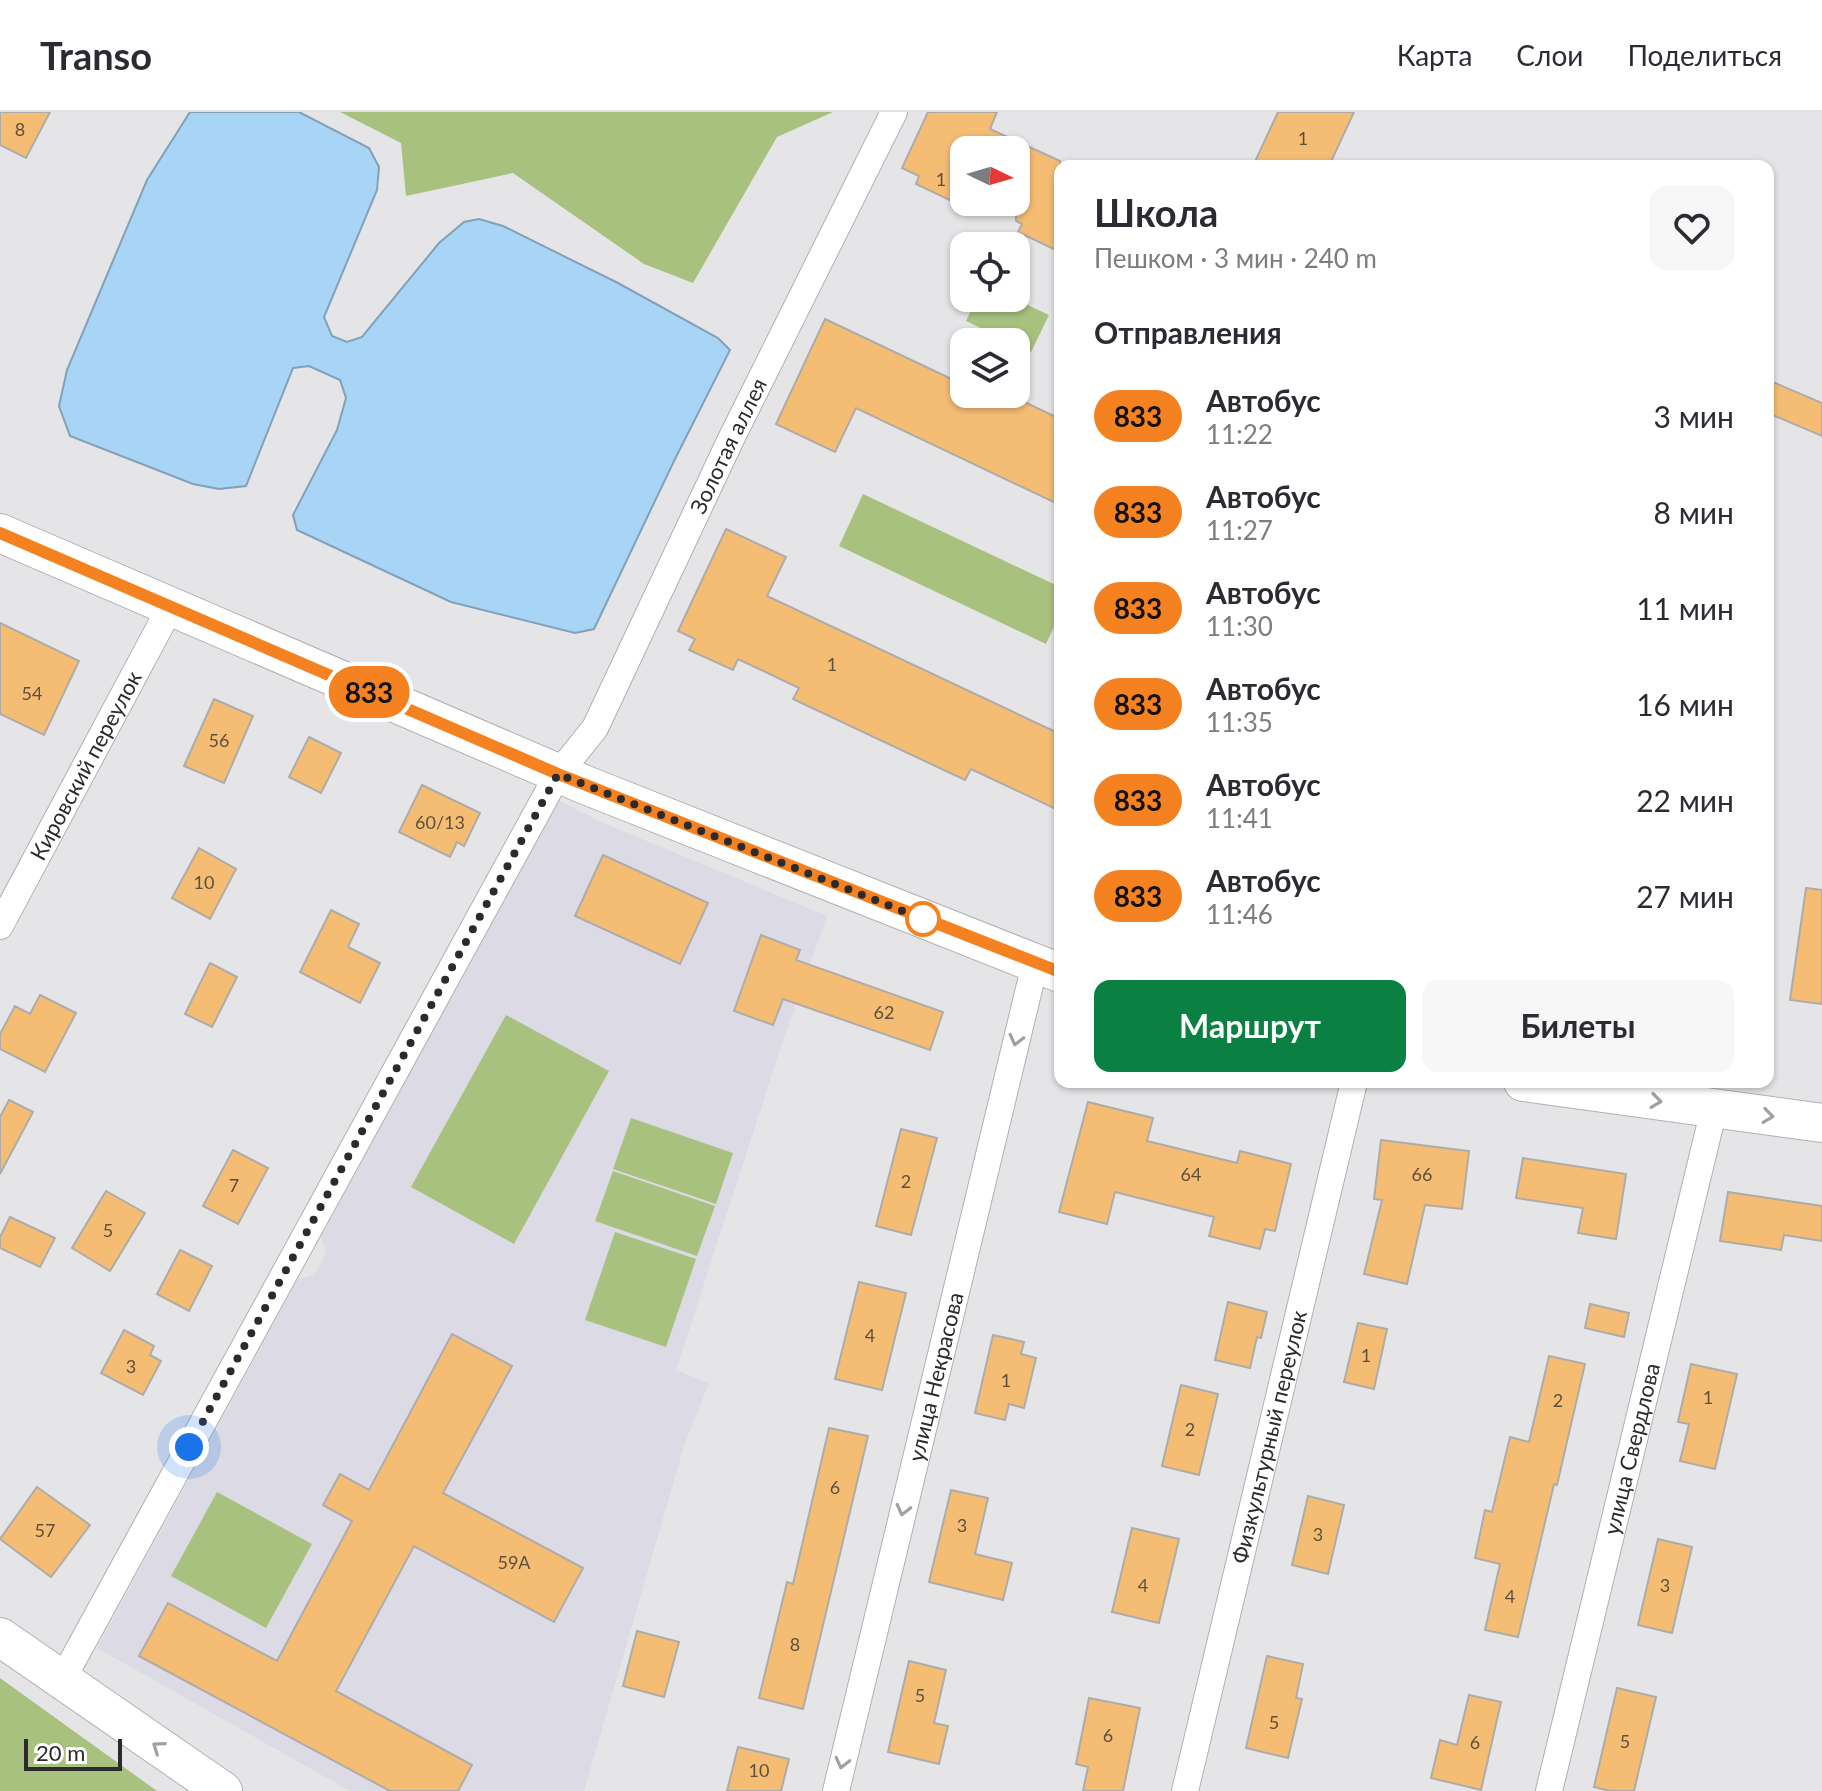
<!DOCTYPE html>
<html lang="ru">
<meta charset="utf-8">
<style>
body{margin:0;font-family:Lato,sans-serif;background:#f7f7f7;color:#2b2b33;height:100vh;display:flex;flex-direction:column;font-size:30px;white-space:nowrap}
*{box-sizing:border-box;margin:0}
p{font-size:26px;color:#7c7c81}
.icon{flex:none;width:44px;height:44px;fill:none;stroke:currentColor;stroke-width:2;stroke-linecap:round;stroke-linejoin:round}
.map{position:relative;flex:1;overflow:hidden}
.side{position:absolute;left:1054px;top:48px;width:720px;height:928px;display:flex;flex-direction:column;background:#fff;border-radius:16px;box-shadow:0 2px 6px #0004}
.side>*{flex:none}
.badge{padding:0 16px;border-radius:26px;font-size:28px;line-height:52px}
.needle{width:52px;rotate:95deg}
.fabs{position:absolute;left:950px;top:24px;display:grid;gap:16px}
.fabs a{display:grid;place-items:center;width:80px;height:80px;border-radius:16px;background:#fff;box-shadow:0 2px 6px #0004;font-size:40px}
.scale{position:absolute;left:24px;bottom:20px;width:98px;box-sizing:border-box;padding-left:8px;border:4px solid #2b2b2c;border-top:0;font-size:22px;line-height:28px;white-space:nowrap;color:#2b2b2c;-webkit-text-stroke:6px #fff;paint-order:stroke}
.you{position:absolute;width:40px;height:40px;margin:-20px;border:6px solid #fff;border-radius:50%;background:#1a73e8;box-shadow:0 0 0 12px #1a73e833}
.map>.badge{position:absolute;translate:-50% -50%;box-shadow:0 0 0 4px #fff}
h2{padding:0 40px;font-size:30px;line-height:72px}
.round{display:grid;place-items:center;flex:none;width:84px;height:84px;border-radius:16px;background:#f7f7f7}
.overview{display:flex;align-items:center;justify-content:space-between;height:136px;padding:0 40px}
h1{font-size:38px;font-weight:700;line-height:60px}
.action{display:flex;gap:16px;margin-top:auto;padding:16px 40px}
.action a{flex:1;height:92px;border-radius:16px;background:#0b8043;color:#fff;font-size:32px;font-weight:700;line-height:92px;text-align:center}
.action a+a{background:#f7f7f7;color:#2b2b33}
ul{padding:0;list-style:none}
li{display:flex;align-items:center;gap:24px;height:96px;padding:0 40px}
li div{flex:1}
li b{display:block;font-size:30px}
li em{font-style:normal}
li .badge{min-width:88px;font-weight:700;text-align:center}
header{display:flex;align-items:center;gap:48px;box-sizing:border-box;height:112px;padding:0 40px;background:#fff;border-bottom:2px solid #e1e1e2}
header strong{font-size:38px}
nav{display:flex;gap:44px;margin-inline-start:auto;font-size:28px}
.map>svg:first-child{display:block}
.built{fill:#dcdae4}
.green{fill:#a9c17f}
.water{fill:#a8d4f6;stroke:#82a1b9;stroke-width:2}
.building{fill:#f5bd74;stroke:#aeaca9;stroke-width:2}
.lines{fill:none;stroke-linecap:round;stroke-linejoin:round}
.street-casing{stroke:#b0afb2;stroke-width:28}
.secondary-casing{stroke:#b0afb2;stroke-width:40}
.street{stroke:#fff;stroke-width:26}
.secondary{stroke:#fff;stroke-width:38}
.oneway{stroke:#a0a0a0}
.line-casing{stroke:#fff;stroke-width:18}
.line{stroke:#f58220;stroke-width:12}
.walk{stroke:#2b2b2c;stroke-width:8;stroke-dasharray:0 14.4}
.stop-dot{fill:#fff;stroke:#f58220;stroke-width:4}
.labels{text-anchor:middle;stroke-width:6;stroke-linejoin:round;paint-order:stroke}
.number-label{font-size:18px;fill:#5e503e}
.street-label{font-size:22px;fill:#2b2b2c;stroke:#fff}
</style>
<header>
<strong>Transo</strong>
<nav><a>Карта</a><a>Слои</a><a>Поделиться</a></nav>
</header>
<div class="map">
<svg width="1822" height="1679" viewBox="0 0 1822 1679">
<rect width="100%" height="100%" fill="#e5e5e8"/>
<path class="built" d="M558,688L601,710L827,804L781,935L676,1258L709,1271L685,1331L584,1679H350L97,1536L298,1167L314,1163L326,1142L321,1125Z"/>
<g class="green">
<path d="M340,0H833L777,25L693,171L644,152L513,61L406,84L401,31Z"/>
<path d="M977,186H1013L1049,203L1031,240L1016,233V230H1010L966,209Z"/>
<path d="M863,382L1060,475V502L1046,532L839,434Z"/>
<path d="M506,903L609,959L514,1132L411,1075Z"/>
<path d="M631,1006L733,1041L716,1092L613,1057Z"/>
<path d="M613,1059L715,1094L697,1144L595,1109Z"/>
<path d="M615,1120L696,1147L666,1235L585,1208Z"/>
<path d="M217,1380L312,1432L266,1516L171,1464Z"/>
<path d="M0,1566L157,1679H0Z"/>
</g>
<path class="water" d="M190,0H299L369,36L379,55L377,78L324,205L332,224L347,230L362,225L439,131L464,110L479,107L503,114L618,171L718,226L730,238L674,349L594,517L575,521L451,490L297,418L293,403L337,318L346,286L340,268L309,254L293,256L246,374L219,377L193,372L70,324L59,294L67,258L147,68Z"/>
<g class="building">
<path d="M0,0H50L26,46L0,33Z"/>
<path d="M928,0H997L990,17L1060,49V140L1018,120L1022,112L1016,109V38H964V95L916,72L919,64L902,56Z"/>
<path d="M1278,0H1354L1329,54H1253Z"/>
<path d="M825,207L964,273V282H1008L1060,307V393L856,296L835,340L776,312Z"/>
<path d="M1768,268L1822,291V324L1768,301Z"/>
<path d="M726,417L786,445L767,484L1060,622V699L971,657L965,668L793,587L799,576L738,547L733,558L689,538L695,527L678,519Z"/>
<path d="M0,511L79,549L44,623L0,602Z"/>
<path d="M214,587L253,604L224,671L184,654Z"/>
<path d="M309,625L341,641L321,681L289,665Z"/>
<path d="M422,673L480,701L464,734L457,730L450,745L399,720Z"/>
<path d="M199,736L236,757L210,807L172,786Z"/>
<path d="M603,743L708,791L680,852L575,804Z"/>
<path d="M1806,776L1822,778V892L1790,888Z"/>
<path d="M331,798L359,812L348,835L380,851L360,891L300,860Z"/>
<path d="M761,823L800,838L796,848L943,900L930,938L783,887L773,913L734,899Z"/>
<path d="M210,851L237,865L212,915L185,902Z"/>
<path d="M40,883L76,901L45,960L0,937V922L15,894L30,902Z"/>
<path d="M9,988L33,1000L0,1062V1005Z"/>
<path d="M1088,990L1153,1006L1147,1029L1237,1051L1240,1039L1291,1052L1275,1119L1265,1117L1260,1137L1209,1124L1214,1105L1115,1080L1107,1112L1059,1100Z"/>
<path d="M901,1017L937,1026L911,1123L876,1114Z"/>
<path d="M1381,1028L1469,1039L1462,1097L1425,1093L1407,1172L1364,1162L1382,1088L1374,1087Z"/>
<path d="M233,1038L268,1056L238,1112L203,1094Z"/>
<path d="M1523,1046L1626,1062L1616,1127L1578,1121L1583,1096L1516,1086Z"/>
<path d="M106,1079L145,1101L110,1159L72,1136Z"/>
<path d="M1728,1080L1822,1094V1129L1784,1123L1781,1138L1720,1129Z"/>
<path d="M10,1105L55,1126L40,1155L0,1136V1125Z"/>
<path d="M180,1138L212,1154L189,1199L157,1182Z"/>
<path d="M859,1170L906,1181L882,1278L835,1267Z"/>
<path d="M1228,1190L1267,1200L1261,1226L1257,1225L1250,1256L1215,1248Z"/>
<path d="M1590,1192L1629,1201L1624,1225L1585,1216Z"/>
<path d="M1358,1211L1387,1217L1374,1277L1344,1270Z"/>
<path d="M124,1218L154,1234L150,1243L161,1249L143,1283L101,1261Z"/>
<path d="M452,1222L512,1254L443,1381L583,1456L554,1510L414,1434L336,1579L472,1653L458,1679H390L139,1544L168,1491L277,1549L352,1409L323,1393L340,1362L369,1378Z"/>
<path d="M993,1223L1024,1230L1021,1242L1036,1246L1024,1296L1009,1292L1005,1308L975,1301Z"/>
<path d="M1549,1244L1585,1252L1557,1373L1554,1372L1518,1525L1485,1518L1500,1452L1475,1446L1485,1398L1492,1400L1510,1325L1529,1330Z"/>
<path d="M1691,1252L1737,1262L1715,1357L1680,1349L1689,1312L1678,1310Z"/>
<path d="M1181,1273L1218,1282L1199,1363L1162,1354Z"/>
<path d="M829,1316L868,1324L803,1597L759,1586L787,1470L793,1472Z"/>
<path d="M37,1375L90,1413L51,1465L0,1427Z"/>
<path d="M951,1378L988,1386L975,1442L1012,1451L1003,1488L929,1470Z"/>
<path d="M1308,1384L1344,1393L1328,1462L1292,1453Z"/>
<path d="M1132,1416L1179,1427L1159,1511L1112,1500Z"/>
<path d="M1658,1427L1692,1435L1672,1521L1638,1513Z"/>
<path d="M637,1519L679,1530L664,1585L623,1574Z"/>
<path d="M1267,1544L1303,1552L1296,1586L1302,1587L1288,1646L1246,1636Z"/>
<path d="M909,1549L946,1558L934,1611L948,1614L939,1652L888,1640Z"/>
<path d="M1617,1576L1656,1585L1634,1679H1610L1594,1675Z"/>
<path d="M1469,1583L1501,1590L1481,1678L1431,1666L1440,1628L1457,1633Z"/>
<path d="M1089,1586L1140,1596L1123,1679H1083L1088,1655L1076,1652Z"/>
<path d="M738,1635L789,1647L781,1679H727Z"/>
</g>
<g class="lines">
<g class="street-casing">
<g id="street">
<path id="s1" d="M0,814L171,494"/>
<path id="s2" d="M62,1568L558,662L595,616L731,327L894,0"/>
<path id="s3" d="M836,1679L1035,852"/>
<path id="s4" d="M1185,1679L1354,970"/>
<path id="s5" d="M1549,1679L1714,997"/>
</g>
</g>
<g class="secondary-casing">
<g id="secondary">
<path d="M0,421L583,672L1060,861"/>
<path d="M1523,970L1822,1011"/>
<path d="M0,1525L223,1679"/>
</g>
</g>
<use href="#street" class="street"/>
<use href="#secondary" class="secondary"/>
</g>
<defs><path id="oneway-chevron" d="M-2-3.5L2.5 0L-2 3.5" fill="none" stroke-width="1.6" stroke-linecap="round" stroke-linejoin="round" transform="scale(2)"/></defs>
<g class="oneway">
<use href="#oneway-chevron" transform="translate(1016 928) rotate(104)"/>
<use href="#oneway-chevron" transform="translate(1656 989) rotate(8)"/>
<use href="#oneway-chevron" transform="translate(1768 1004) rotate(8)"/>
<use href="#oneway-chevron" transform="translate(903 1398) rotate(104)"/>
<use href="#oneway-chevron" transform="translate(158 1635) rotate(-145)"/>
<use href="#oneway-chevron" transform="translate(842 1651) rotate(104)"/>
</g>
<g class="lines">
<g class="line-casing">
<path id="line" d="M0,421L558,662L1060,860"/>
</g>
<use href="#line" class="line"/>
<path class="walk" d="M189,1335L558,662L923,807"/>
</g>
<circle class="stop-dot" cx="923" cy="807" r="16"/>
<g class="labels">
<g class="number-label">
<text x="20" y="24">8</text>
<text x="1303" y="33">1</text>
<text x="941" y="74">1</text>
<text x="832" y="559">1</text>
<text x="32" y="588">54</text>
<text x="219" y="635">56</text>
<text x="440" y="717">60/13</text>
<text x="204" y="777">10</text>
<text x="884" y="907">62</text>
<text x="1191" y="1069">64</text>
<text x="1422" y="1069">66</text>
<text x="906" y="1076">2</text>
<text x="234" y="1080">7</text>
<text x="108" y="1125">5</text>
<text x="870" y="1230">4</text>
<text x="1366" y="1250">1</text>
<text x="131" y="1261">3</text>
<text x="1006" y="1275">1</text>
<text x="1708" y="1292">1</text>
<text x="1558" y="1295">2</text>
<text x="1190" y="1324">2</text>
<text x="835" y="1382">6</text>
<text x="962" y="1420">3</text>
<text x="45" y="1425">57</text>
<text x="1318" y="1429">3</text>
<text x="514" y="1457">59А</text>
<text x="1143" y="1480">4</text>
<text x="1665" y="1480">3</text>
<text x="1510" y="1491">4</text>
<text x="795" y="1539">8</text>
<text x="920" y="1590">5</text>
<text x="1274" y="1617">5</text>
<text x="1108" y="1630">6</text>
<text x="1625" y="1636">5</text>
<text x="1475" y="1637">6</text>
<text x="759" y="1665">10</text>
</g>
<g class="street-label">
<text dy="8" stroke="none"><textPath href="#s2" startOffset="1404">Золотая аллея</textPath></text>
<text dy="8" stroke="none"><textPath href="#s1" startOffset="182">Кировский переулок</textPath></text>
<text dy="8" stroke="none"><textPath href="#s3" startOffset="426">улица Некрасова</textPath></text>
<text dy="8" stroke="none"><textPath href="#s4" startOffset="364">Физкультурный переулок</textPath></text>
<text dy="8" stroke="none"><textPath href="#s5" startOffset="352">улица Свердлова</textPath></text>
</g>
</g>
</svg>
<div class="fabs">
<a><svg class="needle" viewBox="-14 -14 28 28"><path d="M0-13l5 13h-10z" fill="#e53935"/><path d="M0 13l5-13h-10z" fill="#7c7c81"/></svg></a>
<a><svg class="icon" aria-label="locate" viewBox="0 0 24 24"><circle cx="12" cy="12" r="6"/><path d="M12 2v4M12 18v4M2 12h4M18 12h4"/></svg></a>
<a><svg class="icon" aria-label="layers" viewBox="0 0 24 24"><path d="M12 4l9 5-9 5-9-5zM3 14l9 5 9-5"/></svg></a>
</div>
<div class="scale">20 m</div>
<div class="you" style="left:189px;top:1335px"></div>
<b class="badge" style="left:369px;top:580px;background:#f58220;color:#111">833</b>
<section class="side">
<div class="overview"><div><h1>Школа</h1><p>Пешком · 3 мин · 240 m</p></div><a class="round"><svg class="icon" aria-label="heart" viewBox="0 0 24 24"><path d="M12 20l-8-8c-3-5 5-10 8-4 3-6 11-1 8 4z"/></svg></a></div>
<h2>Отправления</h2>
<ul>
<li><span class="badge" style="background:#f58220;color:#111">833</span><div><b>Автобус</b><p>11:22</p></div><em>3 мин</em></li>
<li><span class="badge" style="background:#f58220;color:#111">833</span><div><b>Автобус</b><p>11:27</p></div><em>8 мин</em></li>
<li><span class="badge" style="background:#f58220;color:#111">833</span><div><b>Автобус</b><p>11:30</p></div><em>11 мин</em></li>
<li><span class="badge" style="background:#f58220;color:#111">833</span><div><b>Автобус</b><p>11:35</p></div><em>16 мин</em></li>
<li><span class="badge" style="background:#f58220;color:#111">833</span><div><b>Автобус</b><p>11:41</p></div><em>22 мин</em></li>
<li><span class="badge" style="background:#f58220;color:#111">833</span><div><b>Автобус</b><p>11:46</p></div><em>27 мин</em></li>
</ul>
<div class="action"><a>Маршрут</a><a>Билеты</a></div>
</section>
</div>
